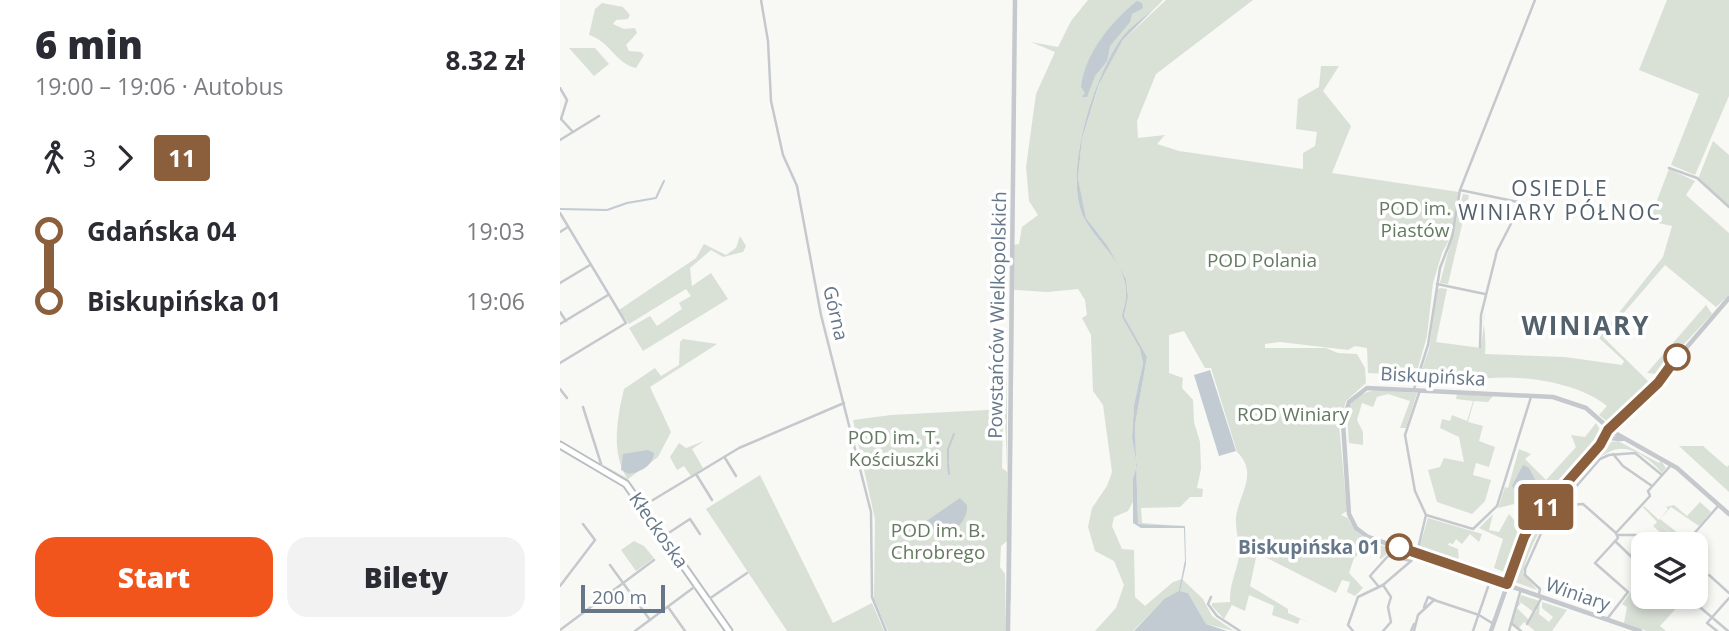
<!DOCTYPE html>
<html lang="pl">
<meta charset="utf-8">
<style>
body{margin:0;font-family:"Open Sans",sans-serif;background:#f2f2f3;color:#2b2b33;height:100vh;display:flex;flex-direction:column;font-size:26px;white-space:nowrap}
*{box-sizing:border-box;margin:0}
p{font-size:23px;color:#7c7c81}
.icon{flex:none;width:38px;height:38px;fill:none;stroke:currentColor;stroke-width:2;stroke-linecap:round;stroke-linejoin:round}
.map{position:relative;flex:1;overflow:hidden}
.panel{display:flex;flex-direction:column;background:#fff;width:560px}
.panel>*{flex:none}
.badge{padding:0 14px;border-radius:5px;font-size:24px;line-height:46px}
.tools{position:absolute;left:1071px;top:532px;display:grid;gap:14px}
.tools a{display:grid;place-items:center;width:77px;height:77px;border-radius:14px;background:#fff;box-shadow:0 4px 10px #0003;font-size:35px}
.scale{position:absolute;left:21px;bottom:18px;width:84px;box-sizing:border-box;padding-left:7px;border:4px solid #657788;border-top:0;font-size:19px;line-height:24px;white-space:nowrap;color:#657788;-webkit-text-stroke:5px #fff;paint-order:stroke}
.map>.badge{position:absolute;translate:-50% -50%;box-shadow:0 0 0 4px #fff}
.legs{display:flex;align-items:center;gap:10px;height:77px;padding:0 35px;font-size:23px}
.legs p{margin-inline-start:auto}
.overview{display:flex;align-items:center;justify-content:space-between;height:119px;padding:0 35px}
h1{font-size:38px;font-weight:800;line-height:52px}
.action{display:flex;gap:14px;margin-top:auto;padding:14px 35px}
.action a{flex:1;height:80px;border-radius:21px;background:#f1551c;color:#fff;font-size:28px;font-weight:800;line-height:80px;text-align:center}
.action a+a{background:#f2f2f3;color:#2b2b33}
ul{padding:0 35px;list-style:none}
li{display:flex;align-items:center;gap:24px;height:70px;font-size:26px}
li i{display:grid;place-items:center;width:10px;height:100%;margin:0 9px;background:currentColor}
li i::after{content:'';width:18px;height:18px;margin:-9px;border:5px solid;border-radius:50%;background:#fff}
li p{margin-inline-start:auto}
li:first-child i{background:linear-gradient(#0000 50%,currentColor 0)}
li:last-child i{background:linear-gradient(currentColor 50%,#0000 0)}
main{display:flex;flex:1;min-height:0}
.map>svg:first-child{display:block}
.green{fill:#d9e0d6}
.water{fill:#c1cbd1}
.lines{fill:none;stroke-linecap:round;stroke-linejoin:round}
.stream{stroke:#c1cbd1;stroke-width:2}
.secondary-casing{stroke:#b9bec3;stroke-width:9}
.minor{stroke:#c5c9cd;stroke-width:2.5}
.tertiary{stroke:#c5c9cd;stroke-width:4.5}
.secondary{stroke:#fff;stroke-width:5}
.line-1-casing{stroke:#fff;stroke-width:16}
.line-1{stroke:#8b5e3c;stroke-width:10}
.stop-1-dot{fill:#fff;stroke:#8b5e3c;stroke-width:3.5}
.labels{text-anchor:middle;stroke-width:7;stroke-linejoin:round;paint-order:stroke}
.park-label{font-size:19px;fill:#647a60;stroke:#fff}
.street-label{font-size:19px;fill:#657788;stroke:#fff}
.stop-label{font-size:19px;font-weight:bold;fill:#657788;stroke:#fff;text-anchor:end}
.neighbourhood-label{font-size:21px;letter-spacing:2px;fill:#53616d;stroke:#fff}
.district-label{font-size:26px;font-weight:bold;letter-spacing:2px;fill:#53616d;stroke:#fff}
</style>
<main>
<section class="panel">
<div class="overview"><div><h1>6 min</h1><p>19:00 – 19:06 · Autobus</p></div><b>8.32 zł</b></div>
<div class="legs"><svg class="icon" aria-label="walk" viewBox="0 0 24 24"><circle cx="13" cy="4" r="2"/><path d="M13 8l-2 6 4 7M11 14l-3 7M7 12l3-4h3l4 4"/></svg>3<svg class="icon" aria-label="forward" viewBox="0 0 24 24"><path d="M9 5l7 7-7 7"/></svg><b class="badge" style="background:#8b5e3c;color:#fff">11</b></div>
<ul>
<li><i style="color:#8b5e3c"></i><b>Gdańska 04</b><p>19:03</p></li>
<li><i style="color:#8b5e3c"></i><b>Biskupińska 01</b><p>19:06</p></li>
</ul>
<div class="action"><a>Start</a><a>Bilety</a></div>
</section>
<div class="map">
<svg width="1169" height="631" viewBox="0 0 1169 631">
<rect width="100%" height="100%" fill="#f8f8f5"/>
<g class="green">
<path d="M528,0H603C591,14 571,24 560,40C534,78 502,174 524,218C537,243 568,264 566,296C566,303 562,309 562,317L580,349L583,363L574,405L572,438L577,466L573,478L574,500L568,511L554,517L552,526L562,549L574,550L575,597L585,606L613,582L622,579L643,599L652,616L674,631L646,624L628,593L620,591L604,599L573,631H535L556,608L564,585L554,561L535,551L528,527L532,508L547,486L552,472L543,405L533,391L531,335L522,318L527,315L525,300L518,289L487,292L454,290L451,602L449,600L453,245L459,244L462,227L478,215L469,201L466,167L476,94L495,52L471,42L498,47L511,21Z"/>
<path d="M606,0H693L596,74L577,121L578,138L605,135L597,144L619,151L743,169V153L755,146L757,132L736,129L738,99L759,87L761,66H779L763,91L791,126L772,173L899,192L891,236L882,253L873,283L867,336L856,375L808,373L807,348L795,346L788,350L720,342L705,344V348H766L778,353L797,354L805,368L806,383L786,401L779,425L787,511L781,515L788,518C799,543 827,546 850,554L847,559L829,552L821,559L807,547L794,558L789,573L803,588L795,596L787,592L790,582L782,580L776,593L697,553L690,586L728,609V613L750,623L740,619L738,624L712,615L714,606L689,595L685,611L672,605L664,619L652,606V603L670,602C670,581 676,575 679,556C680,543 675,530 676,517C679,494 699,473 677,452L651,368H645L624,331L609,335V373L623,378L622,388L633,400L634,422L640,442L641,469L637,488L643,489L642,497H630L620,507L581,508L582,523L611,525L578,524L575,425L587,357L564,316L568,294L566,279L547,245L526,218L518,178L522,139L540,82L561,42Z"/>
<path d="M1107,0H1169V96L1135,175L1111,165L1139,94L1079,70Z"/>
<path d="M42,3L63,7L70,15L68,19L56,20L53,24L64,29L75,28L77,33L66,45L69,51L81,52L84,55L76,68C55,63 51,42 29,35L35,9Z"/>
<path d="M9,48H35L49,64L34,76Z"/>
<path d="M1153,141L1169,155V206L1138,179Z"/>
<path d="M1109,169L1135,181L1126,195L1169,233V295L1156,307L1105,265L1043,337L1088,381C1085,398 1062,417 1049,423L1039,415L1047,406C1015,380 950,373 913,380C905,382 872,376 860,375L869,349L877,290L880,288L887,289L876,342L921,348L927,296C927,304 923,319 924,325C925,335 926,343 925,354L1005,357L1062,365L1064,361L1039,338L1103,257L1112,226L1089,221Z"/>
<path d="M903,194L909,195L888,284L880,283Z"/>
<path d="M180,236L186,246L183,252L163,257L151,250L130,268L132,286L151,273L168,299L83,351L69,328L90,316L97,326L122,309L119,303L131,296L126,289L69,324L59,310L136,258L144,244L166,255L176,248Z"/>
<path d="M1146,305L1152,314L1096,374L1087,373Z"/>
<path d="M123,339L157,344L90,387L111,432L98,457L68,479L74,489L43,465L67,478C51,453 57,418 64,389L95,368L101,376L119,365L120,342Z"/>
<path d="M447,353V466L445,416L442,410L437,411L443,417L442,468L447,472V541L441,546L440,567L445,574L446,631H328L314,599L315,519L293,420L331,415L446,409Z"/>
<path d="M815,390L857,393L846,428H840L850,401L828,394L817,397L813,407L802,403L797,420L803,432V445L789,443C788,415 781,398 815,390Z"/>
<path d="M897,394L933,396L928,402L914,401L908,422L923,426L919,441L935,447L929,467L916,463L913,475L931,480L925,501L912,514L877,502L868,470L880,467L884,458L904,462L899,437L880,428L882,419L890,421L892,415L907,421L913,401L896,399Z"/>
<path d="M1036,423L1042,433L1041,438L970,516L967,514L971,519L947,573L934,568L943,539L919,528L933,514L929,530L939,532L949,514L954,520L962,514L954,504L938,508L945,487L948,488L959,449L971,454L965,459L986,480L1016,447L1011,435L1025,437Z"/>
<path d="M144,441L132,449L143,468L131,476L124,466L117,470L110,457L119,443L126,448Z"/>
<path d="M1058,441L1099,463L1101,461L1106,468L1102,473C1094,463 1071,442 1051,451C1016,465 970,536 963,573L977,590L955,582L963,558L960,552L975,523L1043,445L1045,449L1051,442Z"/>
<path d="M1119,446H1143L1167,467L1169,465V492Z"/>
<path d="M200,475L273,623L312,603L324,631H227L146,509Z"/>
<path d="M1140,502L1151,512L1139,526L1111,507L1100,519L1127,540L1124,543L1100,525L1112,535L1103,544H1099L1103,535L1093,526L1097,522L1083,507L1084,506L1099,520L1108,509L1106,507L1114,505L1127,516Z"/>
<path d="M868,518L922,534L919,542L910,534L902,544L896,539L893,544L889,543L888,545L898,549L899,562L862,549L860,545Z"/>
<path d="M74,541L84,546L94,558L76,571L61,550Z"/>
<path d="M1083,576V597H1111L1120,604L1100,626L1106,631H1087L1064,623L1067,607L1062,604Z"/>
<path d="M961,595L980,601L979,614L989,622L993,617L982,608V602L1007,610L992,631H975L964,622L958,629L951,623L958,601L961,603L957,608L969,620L977,610L972,611L959,601Z"/>
</g>
<g class="water">
<path d="M603,0L562,41L539,84L522,139L518,178L526,218L547,245L566,279L568,296L564,316L587,357L575,425L578,524L625,526L626,564L620,591L628,593L646,624L667,631H574L604,599L619,591L625,560L624,528H581L573,523V478L577,466L572,438L574,405L583,363L580,349L562,317C562,310 566,303 566,296C568,264 537,243 524,218C502,174 534,78 560,40C571,24 591,14 603,0Z"/>
<path d="M577,1L582,3L583,8L572,14L570,22L550,46L547,61L535,76L527,97H522L525,93L521,87C525,53 551,22 577,1Z"/>
<path d="M650,370L676,451L659,456L634,375Z"/>
<path d="M88,450L94,453C93,466 80,472 69,474L61,470L63,454Z"/>
<path d="M963,465L969,468L978,485L961,497L952,486Z"/>
<path d="M400,498L407,505C408,519 398,528 387,536L381,535L365,522Z"/>
</g>
<g class="lines">
<g class="stream">
<path d="M0,209L47,210L67,203L96,198L104,181"/>
<path d="M388,462V449L394,434"/>
<path d="M388,464L389,474"/>
</g>
<g class="secondary-casing">
<path id="secondary" d="M0,445L66,484L169,631"/>
</g>
<g class="minor">
<path d="M201,0L208,41L211,101L223,155L237,186L261,315L311,512L312,597L326,631"/>
<path d="M0,88L7,100L1,119"/>
<path d="M1,119L13,132"/>
<path d="M0,140L39,116"/>
<path d="M1109,168L1137,178L1169,207"/>
<path d="M900,190L958,202L960,206L937,251L921,315L920,347"/>
<path d="M0,232L8,227"/>
<path d="M0,283L30,265"/>
<path d="M877,284L925,294"/>
<path d="M0,312L6,321"/>
<path d="M0,324L48,295"/>
<path d="M0,363L66,323L0,213"/>
<path d="M0,389L7,398"/>
<path d="M854,389L868,345L880,268L892,237L900,190L975,0"/>
<path d="M860,390L845,435L855,491L866,515L913,529L937,506L971,397"/>
<path d="M23,407L42,467"/>
<path d="M1053,454L1063,466L1092,486"/>
<path d="M165,458L176,476"/>
<path d="M136,474L152,500"/>
<path d="M83,506L179,448L284,403"/>
<path d="M1000,507L1006,510L1011,505L1023,504L1056,533"/>
<path d="M1059,535H1076L1089,544"/>
<path d="M104,536L130,519L140,534"/>
<path d="M1055,541L1083,568"/>
<path d="M1125,544L1159,505"/>
<path d="M857,553L866,515"/>
<path d="M50,565L90,620"/>
<path d="M1149,575L1169,593"/>
<path d="M823,585L831,597L828,607L831,622L823,631"/>
<path d="M0,586L35,540L23,524"/>
<path d="M819,587L810,576L828,556L851,561"/>
<path d="M979,594L980,589L965,575V569L987,520L1040,459L1049,455L1075,453L1102,475"/>
<path d="M651,597L648,604L657,616L680,631"/>
<path d="M1128,597L1168,631"/>
<path d="M149,599L187,573"/>
<path d="M108,607L125,631"/>
<path d="M864,607L868,597L875,600"/>
<path d="M1047,619L1068,592L1035,563L1058,538L1056,533L1090,496L1088,491L1112,464"/>
<path d="M951,623L961,631"/>
<path d="M967,624L982,597"/>
<path d="M0,630L94,560"/>
<path d="M75,631L137,585"/>
<path d="M793,631L788,625L798,597L823,585L851,561L855,553"/>
<path d="M851,631L854,624"/>
<path d="M854,631L858,615L874,600L919,615L932,623"/>
<path d="M913,631L930,581"/>
<path d="M949,631L961,589"/>
<path d="M1157,631L1147,623L1169,598"/>
</g>
<g class="tertiary">
<path d="M1088,387L1103,371"/>
<path d="M1050,429L1026,408L993,397L807,388L789,402L783,423L789,514L796,528L808,537L1080,631"/>
<path d="M1055,431L1169,298"/>
<path d="M1055,433L1117,468L1169,514"/>
<path d="M1049,438L1062,439"/>
<path d="M448,631L455,0"/>
<path d="M931,631L966,532L1046,434"/>
</g>
<use href="#secondary" class="secondary"/>
</g>
<g class="lines">
<g class="line-1-casing">
<path id="line-1" d="M839,547L947,584L964,537L973,521L1040,445L1048,430L1098,383L1117,357"/>
</g>
<use href="#line-1" class="line-1"/>
</g>
<g class="stop-1-dot">
<circle cx="1117" cy="357" r="12"/>
<circle cx="839" cy="547" r="12"/>
</g>
<g class="labels">
<g class="park-label">
<text x="855" y="215">POD im.<tspan x="855" dy="22">Piastów</tspan></text>
<text x="702" y="267">POD Polania</text>
<text x="733" y="421">ROD Winiary</text>
<text x="334" y="444">POD im. T.<tspan x="334" dy="22">Kościuszki</tspan></text>
<text x="378" y="537">POD im. B.<tspan x="378" dy="22">Chrobrego</tspan></text>
</g>
<g class="street-label">
<text transform="translate(276 313) rotate(77)" y="7">Górna</text>
<text transform="translate(437 315) rotate(-89)" y="7">Powstańców Wielkopolskich</text>
<text transform="translate(873 376) rotate(3)" y="7">Biskupińska</text>
<text transform="translate(99 530) rotate(55)" y="7">Kłeckoska</text>
<text transform="translate(1018 594) rotate(19)" y="7">Winiary</text>
</g>
<g class="stop-label">
<text x="820" y="554">Biskupińska 01</text>
</g>
<g class="neighbourhood-label">
<text x="1000" y="196">OSIEDLE<tspan x="1000" dy="24">WINIARY PÓŁNOC</tspan></text>
</g>
<g class="district-label">
<text x="1026" y="335">WINIARY</text>
</g>
</g>
</svg>
<div class="tools">
<a><svg class="icon" aria-label="layers" viewBox="0 0 24 24"><path d="M12 4l9 5-9 5-9-5zM3 14l9 5 9-5"/></svg></a>
</div>
<div class="scale">200 m</div>
<b class="badge" style="left:986px;top:507px;background:#8b5e3c;color:#fff">11</b>
</div>
</main>
